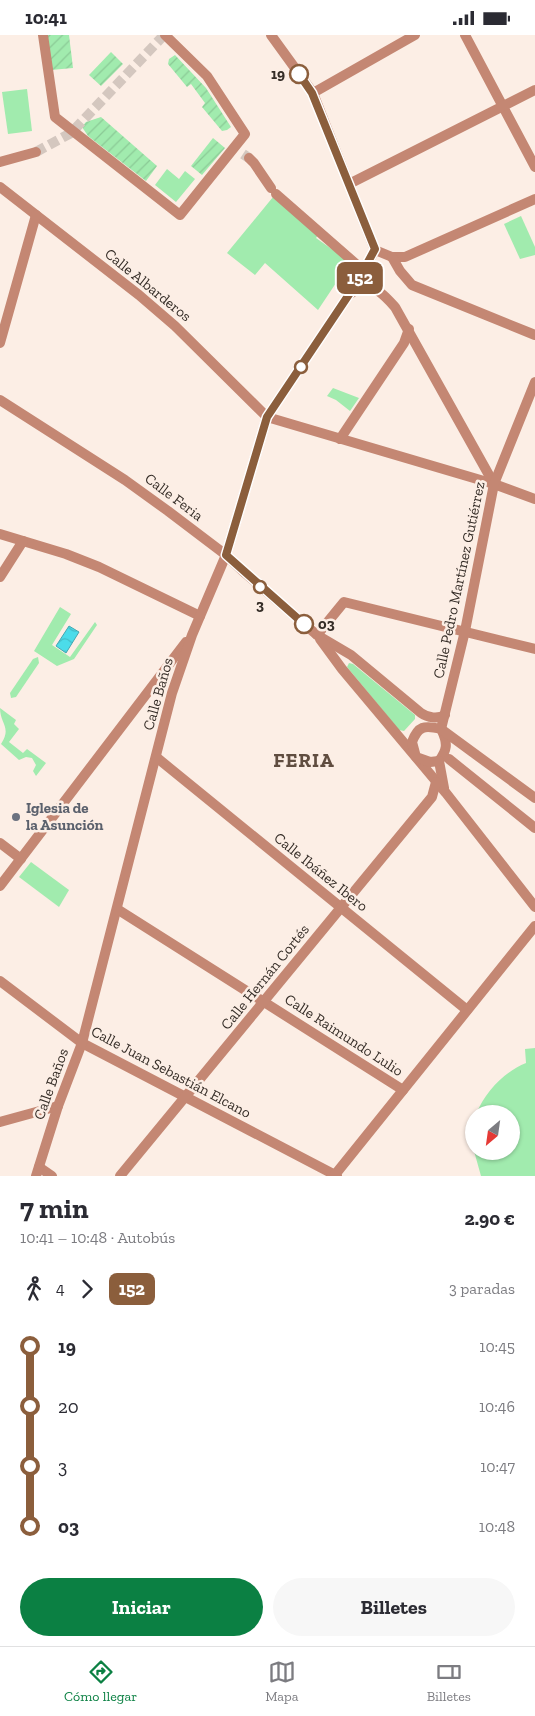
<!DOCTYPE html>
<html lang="es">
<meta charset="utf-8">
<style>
body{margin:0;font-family:"Zilla Slab",serif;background:#f7f7f7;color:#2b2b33;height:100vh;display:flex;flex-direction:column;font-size:19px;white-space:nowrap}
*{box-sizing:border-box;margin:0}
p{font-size:16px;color:#7c7c81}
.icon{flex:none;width:28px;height:28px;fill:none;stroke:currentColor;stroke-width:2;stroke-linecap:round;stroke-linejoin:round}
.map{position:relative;height:1141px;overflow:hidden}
.side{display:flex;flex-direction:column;background:#fff;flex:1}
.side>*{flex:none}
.badge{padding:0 10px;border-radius:8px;font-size:18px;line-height:32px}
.needle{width:32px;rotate:209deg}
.controls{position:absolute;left:465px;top:1070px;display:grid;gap:10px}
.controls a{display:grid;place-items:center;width:55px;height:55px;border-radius:50%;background:#fff;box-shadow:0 1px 4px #0004;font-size:25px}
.map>.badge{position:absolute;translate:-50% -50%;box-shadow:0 0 0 2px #fff}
.legs{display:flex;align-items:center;gap:8px;height:55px;padding:0 20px;font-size:16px}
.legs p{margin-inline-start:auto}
.headline{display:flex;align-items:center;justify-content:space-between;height:85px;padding:0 20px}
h1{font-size:28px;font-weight:700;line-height:38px}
.cta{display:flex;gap:10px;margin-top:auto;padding:10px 20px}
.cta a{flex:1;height:58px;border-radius:30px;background:#0b8043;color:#fff;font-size:20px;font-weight:700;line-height:58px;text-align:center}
.cta a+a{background:#f7f7f7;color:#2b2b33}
ul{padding:0 20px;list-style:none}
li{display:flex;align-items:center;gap:18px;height:60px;font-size:19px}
li i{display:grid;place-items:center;width:8px;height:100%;margin:0 6px;background:currentColor}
li i::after{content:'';width:12px;height:12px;margin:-6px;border:4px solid;border-radius:50%;background:#fff}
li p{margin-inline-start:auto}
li:first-child i{background:linear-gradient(#0000 50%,currentColor 0)}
li:last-child i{background:linear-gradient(currentColor 50%,#0000 0)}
.status{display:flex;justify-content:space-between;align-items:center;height:35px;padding:0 25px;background:#fff;direction:ltr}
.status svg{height:14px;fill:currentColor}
.dock{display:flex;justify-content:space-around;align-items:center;height:70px;border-top:1px solid #e1e1e2;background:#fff;font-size:14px;color:#7c7c81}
.dock a{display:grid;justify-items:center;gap:2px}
.dock .on{color:#0b8043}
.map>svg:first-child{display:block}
.green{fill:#a1ebae}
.garden{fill:url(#garden-furrows)}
.water{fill:url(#water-waves);stroke:#44a8b0}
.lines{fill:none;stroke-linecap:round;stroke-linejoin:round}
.street-tunnel{stroke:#d4c7bf;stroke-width:10;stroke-dasharray:10 5;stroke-linecap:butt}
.street{stroke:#c48773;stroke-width:10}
.line-1-casing{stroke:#fff;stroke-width:11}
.line-1{stroke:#8b5e3c;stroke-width:8}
.stop-1-dot{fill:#fff;stroke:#8b5e3c;stroke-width:2.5}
.worship-dot{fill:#6b7280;stroke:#fceee5;stroke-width:2}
.labels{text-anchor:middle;stroke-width:5;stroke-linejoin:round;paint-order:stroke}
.stop-label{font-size:15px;font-weight:bold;fill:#352d27;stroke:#fceee5;text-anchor:end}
.street-label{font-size:15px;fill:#352d27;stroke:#fceee5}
.worship-label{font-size:15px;font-weight:bold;fill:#5b616d;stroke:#fceee5;text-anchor:start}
.district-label{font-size:20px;font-weight:bold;letter-spacing:1px;fill:#604d40;stroke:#fceee5}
</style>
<div class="status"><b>10:41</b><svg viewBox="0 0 49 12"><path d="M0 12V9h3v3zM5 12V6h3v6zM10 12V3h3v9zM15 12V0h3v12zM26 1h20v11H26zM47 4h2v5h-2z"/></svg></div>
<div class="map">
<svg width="535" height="1141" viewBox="0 0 535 1141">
<defs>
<pattern id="garden-furrows" width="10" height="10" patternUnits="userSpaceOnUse" patternTransform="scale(1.25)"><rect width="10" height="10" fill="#a1ebae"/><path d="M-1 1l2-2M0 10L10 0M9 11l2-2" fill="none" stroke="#8bca96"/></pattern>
<pattern id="water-waves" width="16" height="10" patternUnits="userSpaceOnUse" patternTransform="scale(1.25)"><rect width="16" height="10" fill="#4bdcea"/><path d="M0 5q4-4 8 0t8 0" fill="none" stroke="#42bdc9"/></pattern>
</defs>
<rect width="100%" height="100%" fill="#fceee5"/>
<g class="green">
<path d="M27,54L32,96L8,99L2,57Z"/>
<path d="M167,134L179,144L185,136L195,144L176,167L155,150Z"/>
<path d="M273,162L318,200L316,203L350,227L318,275L265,228L255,240L227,218Z"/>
<path d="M521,181L535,212V220L520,224L504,189Z"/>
<path d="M333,353L359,363L350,376L336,365L327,361Z"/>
<path d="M60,572L71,579L52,610L70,622L95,587L97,590L74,624L57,631L34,616Z"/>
<path d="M38,622L39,628L16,662L11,663L10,658L33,624Z"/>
<path d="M349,628L353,629L415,680V684L404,696L399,695L347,632Z"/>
<path d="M0,673L16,685L14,689L19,694L9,707L23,718L27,714L46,728L36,741L33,736L36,730L32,723L26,722L19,725L1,709C12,692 0,689 0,673Z"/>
<path d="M31,827L69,855L59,872L19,842Z"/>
<path d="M535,1013V1141H481L474,1116H511V1079H476C486,1056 504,1037 526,1028L525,1014Z"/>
</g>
<g class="garden">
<path d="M47,0H69L73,33L51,35Z"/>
<path d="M111,17L123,29L101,51L89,40Z"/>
<path d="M175,20L206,53L231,92L227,95L222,96L202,72L205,68L191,49L187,52L168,29L169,24Z"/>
<path d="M101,82L157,131L146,146L88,101L82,92L86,87Z"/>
<path d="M213,103L225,113L202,140L191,131Z"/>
</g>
<path class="water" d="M69,591L79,597L66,618L56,611Z"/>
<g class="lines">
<g class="street-tunnel">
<path d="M36,117L71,98L164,0"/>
<path d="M243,119L249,123"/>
</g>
<g class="street">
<path d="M43,0L55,82L180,180L245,99L207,41L165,0"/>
<path d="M271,0L313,58L375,215L392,222H405L535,164"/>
<path d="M465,0L535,132"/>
<path d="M313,58L415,0"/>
<path d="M249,123L254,128L271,153"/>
<path d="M0,127L36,117"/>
<path d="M349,149L535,55"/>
<path d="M0,152L139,260L175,291L267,382L494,449L535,464"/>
<path d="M276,159L364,236"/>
<path d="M392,222L400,236L412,250L535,300"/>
<path d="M350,259C353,257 358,253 361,252C375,249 387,263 395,272L494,449"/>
<path d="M0,308L36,180"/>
<path d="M0,365L125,445L168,476L226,520L245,538L317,600L351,620L421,678C428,683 438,684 445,680"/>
<path d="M340,404L404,308L409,294"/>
<path d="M0,499L66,519L99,532L200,581"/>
<path d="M0,542L23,506"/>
<path d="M317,600L344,567L535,614"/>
<path d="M320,604L342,634L446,758L535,872"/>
<path d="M441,694L465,596L494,449L535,347"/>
<path d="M442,696C448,709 447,715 439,726L444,753"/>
<path d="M156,722L467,975"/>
<path d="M449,724L535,793"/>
<path d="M439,726L430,727L416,722L412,707C418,691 424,690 441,694L535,763"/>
<path d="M0,808L21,824"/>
<path d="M0,851L186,607"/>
<path d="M117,874L403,1055"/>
<path d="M0,946L82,1008L337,1141"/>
<path d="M0,1087L58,1071"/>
<path d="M39,1132L52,1141"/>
<path d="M36,1141L58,1071L82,1008L172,658L192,600L226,520L267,382L356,249L375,215"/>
<path d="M120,1141L432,762L436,747"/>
<path d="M334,1141L535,891"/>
</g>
</g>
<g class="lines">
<g class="line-1-casing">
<path id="line-1" d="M299,39L312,58L375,214L356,249L267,382L226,520L304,589"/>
</g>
<use href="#line-1" class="line-1"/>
</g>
<g class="stop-1-dot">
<circle cx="299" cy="39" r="9"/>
<circle cx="301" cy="332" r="6"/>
<circle cx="260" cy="552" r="6"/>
<circle cx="304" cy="589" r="9"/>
</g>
<circle class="worship-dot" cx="16" cy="782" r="5"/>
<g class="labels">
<g class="stop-label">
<text x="285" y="44">19</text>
<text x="260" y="575" text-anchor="middle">3</text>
<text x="318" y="594" text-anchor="start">03</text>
</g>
<g class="street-label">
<text transform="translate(148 250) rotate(39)" y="5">Calle Albarderos</text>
<text transform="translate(174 462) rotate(37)" y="5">Calle Feria</text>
<text transform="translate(459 545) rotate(-78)" y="5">Calle Pedro Martínez Gutiérrez</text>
<text transform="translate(158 659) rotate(-74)" y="5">Calle Baños</text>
<text transform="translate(321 837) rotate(39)" y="5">Calle Ibáñez Ibero</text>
<text transform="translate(265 942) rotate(-51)" y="5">Calle Hernán Cortés</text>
<text transform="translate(344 1000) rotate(33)" y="5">Calle Raimundo Lulio</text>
<text transform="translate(171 1037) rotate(28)" y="5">Calle Juan Sebastián Elcano</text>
<text transform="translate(51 1049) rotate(-70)" y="5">Calle Baños</text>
</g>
<g class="worship-label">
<text x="26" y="778">Iglesia de<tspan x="26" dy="17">la Asunción</tspan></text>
</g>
<g class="district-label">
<text x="304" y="732">FERIA</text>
</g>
</g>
</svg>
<div class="controls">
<a><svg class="needle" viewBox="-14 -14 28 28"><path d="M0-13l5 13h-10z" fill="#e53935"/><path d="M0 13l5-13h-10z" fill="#7c7c81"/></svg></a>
</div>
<b class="badge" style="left:360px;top:243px;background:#8b5e3c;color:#fff">152</b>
</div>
<section class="side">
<div class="headline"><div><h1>7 min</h1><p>10:41 – 10:48 · Autobús</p></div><b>2.90 €</b></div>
<div class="legs"><svg class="icon" aria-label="walk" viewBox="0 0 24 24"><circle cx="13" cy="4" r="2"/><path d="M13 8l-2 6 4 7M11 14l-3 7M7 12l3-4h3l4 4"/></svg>4<svg class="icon" aria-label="forward" viewBox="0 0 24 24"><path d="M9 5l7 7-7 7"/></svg><b class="badge" style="background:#8b5e3c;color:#fff">152</b><p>3 paradas</p></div>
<ul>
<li><i style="color:#8b5e3c"></i><b>19</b><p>10:45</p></li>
<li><i style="color:#8b5e3c"></i><span>20</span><p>10:46</p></li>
<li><i style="color:#8b5e3c"></i><span>3</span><p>10:47</p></li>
<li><i style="color:#8b5e3c"></i><b>03</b><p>10:48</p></li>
</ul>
<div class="cta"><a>Iniciar</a><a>Billetes</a></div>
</section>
<nav class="dock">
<a class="on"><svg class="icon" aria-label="directions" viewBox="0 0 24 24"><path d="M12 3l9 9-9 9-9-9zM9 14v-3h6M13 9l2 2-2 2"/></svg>Cómo llegar</a>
<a><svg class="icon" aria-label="map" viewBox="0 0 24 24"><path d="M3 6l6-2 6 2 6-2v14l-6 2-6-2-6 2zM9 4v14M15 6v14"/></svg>Mapa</a>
<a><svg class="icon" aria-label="tickets" viewBox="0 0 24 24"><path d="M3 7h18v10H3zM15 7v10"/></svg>Billetes</a>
</nav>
